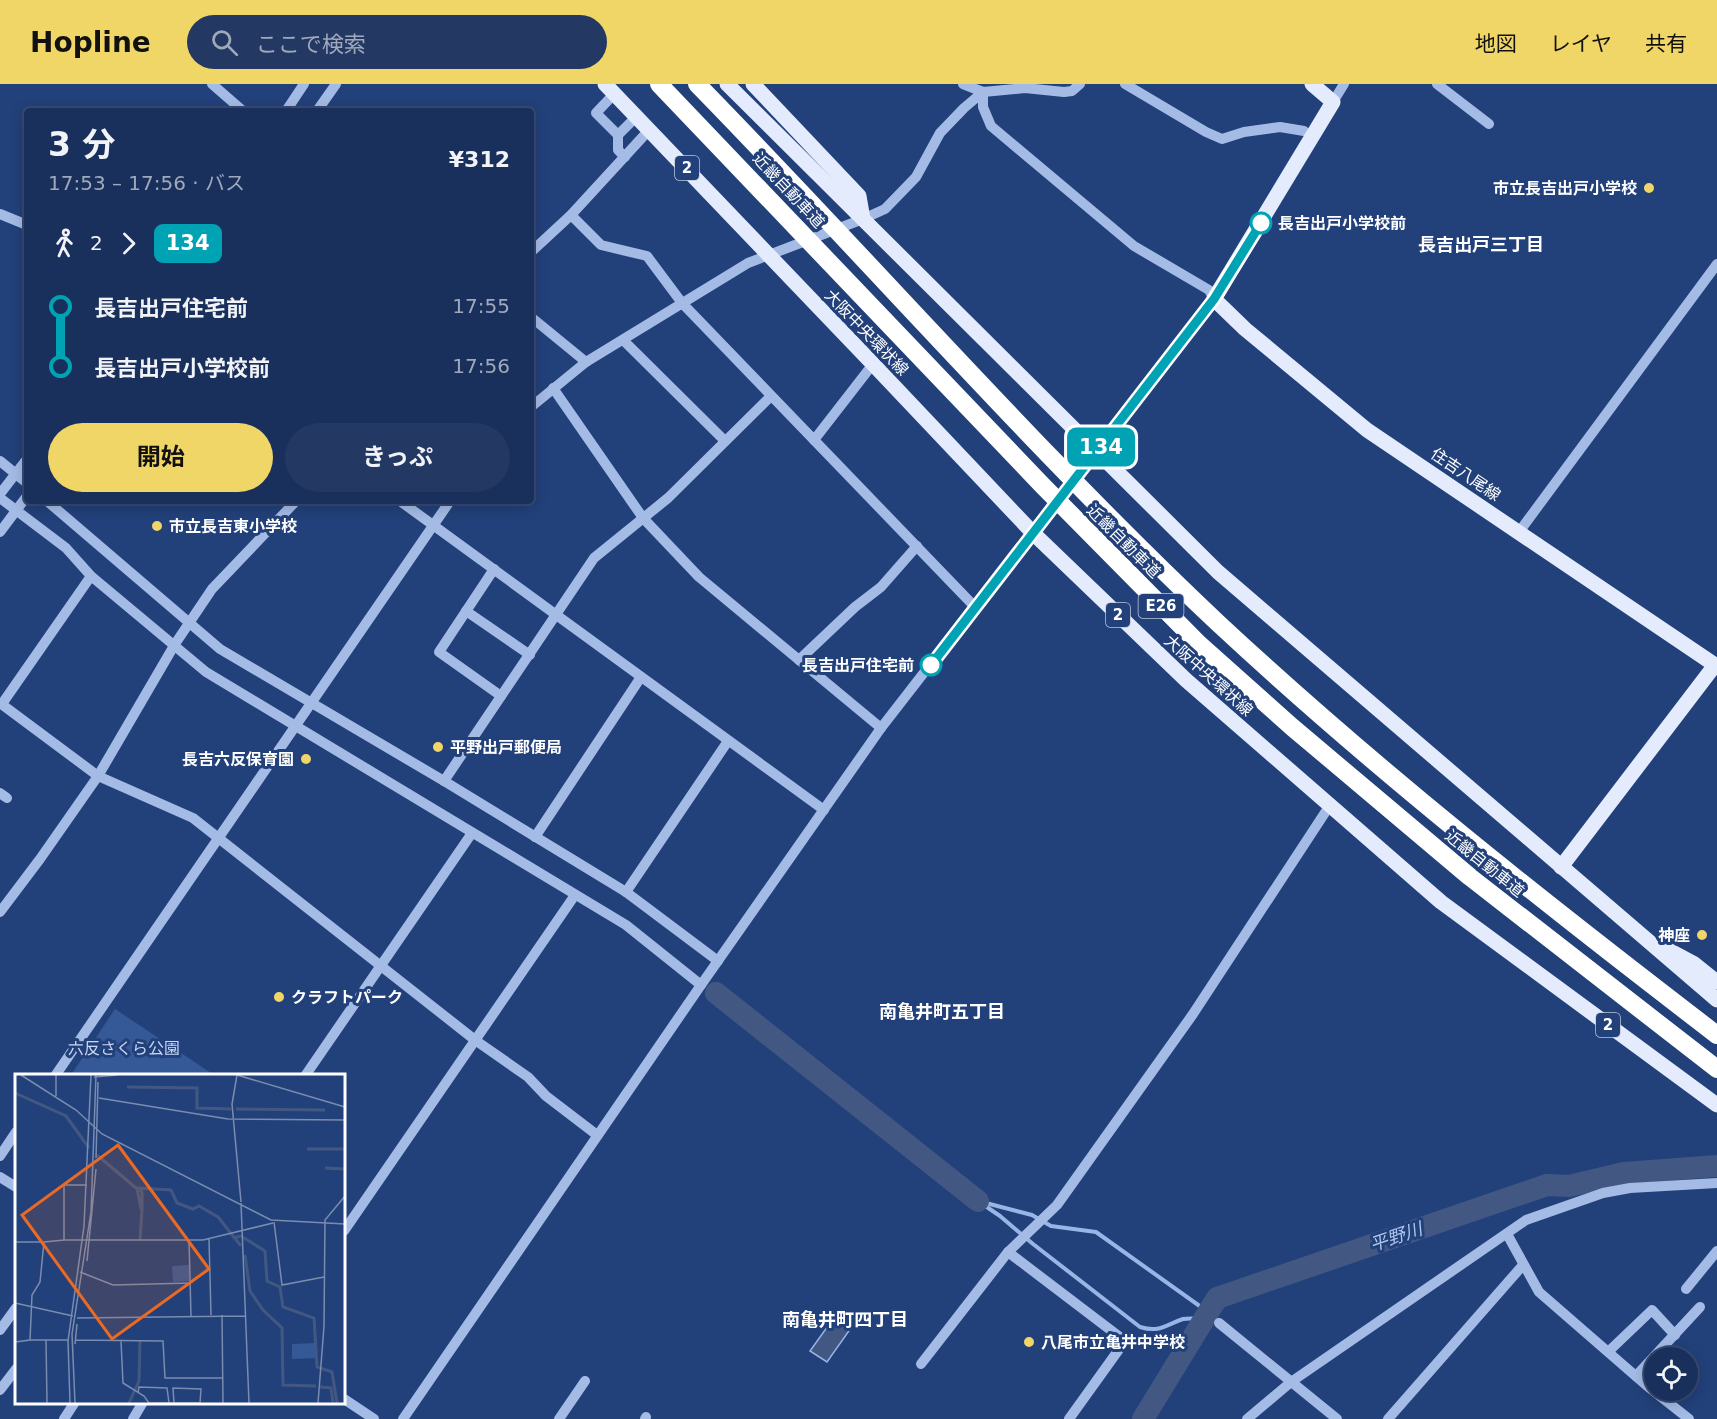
<!DOCTYPE html>
<html lang="ja">
<meta charset="utf-8">
<style>
body{margin:0;font-family:"DejaVu Sans","Noto Sans JP",sans-serif;background:#233862;color:#f1f3f6;height:100vh;display:flex;flex-direction:column;font-size:22px;white-space:nowrap}
*{box-sizing:border-box;margin:0}
p{font-size:20px;color:#9fa9bb}
.icon{flex:none;width:33px;height:33px;fill:none;stroke:currentColor;stroke-width:2;stroke-linecap:round;stroke-linejoin:round}
.map{position:relative;flex:1;overflow:hidden}
.details{position:absolute;left:24px;top:24px;width:510px;height:396px;display:flex;flex-direction:column;background:#1a305c;border-radius:6px;box-shadow:0 3px 15px #0003,0 0 0 2px #384b72}
.details>*{flex:none}
.badge{padding:0 12px;border-radius:9px;font-size:21px;line-height:39px}
.controls{position:absolute;left:1644px;top:1263px;display:grid;gap:12px}
.controls a{display:grid;place-items:center;width:54px;height:54px;border-radius:50%;background:#1a305c;box-shadow:0 3px 15px #0003,0 0 0 2px #384b72;font-size:30px}
.map>.badge{position:absolute;translate:-50% -50%;box-shadow:0 0 0 3px #fff}
.legs{display:flex;align-items:center;gap:9px;height:66px;padding:0 24px;font-size:20px}
.legs p{margin-inline-start:auto}
.headline{display:flex;align-items:center;justify-content:space-between;height:102px;padding:0 24px}
h1{font-size:33px;font-weight:700;line-height:45px}
.primary-button{display:flex;gap:12px;margin-top:auto;padding:12px 24px}
.primary-button a{flex:1;height:69px;border-radius:36px;background:#f0d667;color:#111;font-size:24px;font-weight:700;line-height:69px;text-align:center}
.primary-button a+a{background:#233862;color:#f1f3f6}
ul{padding:0 24px;list-style:none}
li{display:flex;align-items:center;gap:21px;height:60px;font-size:22px}
li i{display:grid;place-items:center;width:9px;height:100%;margin:0 8px;background:currentColor}
li i::after{content:'';width:15px;height:15px;margin:-8px;border:4px solid;border-radius:50%;background:#1a305c}
li p{margin-inline-start:auto}
li:first-child i{background:linear-gradient(#0000 50%,currentColor 0)}
li:last-child i{background:linear-gradient(currentColor 50%,#0000 0)}
header{display:flex;align-items:center;gap:36px;box-sizing:border-box;height:84px;padding:0 30px;background:#f0d667;color:#111}
header strong{font-size:28px}
nav{display:flex;gap:33px;margin-inline-start:auto;font-size:21px}
.search{width:420px;height:54px;background:#233862;display:flex;align-items:center;gap:15px;box-sizing:border-box;padding:0 21px;border-radius:33px;color:#9fa9bb;font-size:22px}
.map>svg:first-child{display:block}
.green{fill:#355897}
.water{fill:#425883;stroke:#98b5e6;stroke-width:1.5}
.lines{fill:none;stroke-linecap:round;stroke-linejoin:round}
.stream{stroke:#98b5e6;stroke-width:4}
.river{stroke:#425883;stroke-width:22}
.minor{stroke:#a4bbe5;stroke-width:10}
.major{stroke:#e4ebfc;stroke-width:15}
.highway-bridge{stroke:#fff;stroke-width:18}
.line-1-casing{stroke:#fff;stroke-width:14}
.line-1{stroke:#00a3b4;stroke-width:9}
.poi-dot{fill:#f0d667;stroke:#22407a;stroke-width:2}
.stop-1-dot{fill:#fff;stroke:#00a3b4;stroke-width:3}
.labels{text-anchor:middle;stroke-width:6;stroke-linejoin:round;paint-order:stroke}
.shield{fill:#22407a;stroke:#bdc6d7;stroke-width:1.5}
.shield-label{font-size:15px;font-weight:bold;fill:#fff}
.poi-label{font-size:16px;font-weight:bold;fill:#fff;stroke:#22407a;text-anchor:start}
.street-label{font-size:16px;fill:#fff;stroke:#22407a}
.stop-label{font-size:16px;font-weight:bold;fill:#fff;stroke:#22407a;text-anchor:start}
.park-label{font-size:16px;fill:#c7d7f4;stroke:#22407a}
.neighbourhood-label{font-size:18px;font-weight:bold;fill:#fff;stroke:#22407a}
.water-label{font-size:18px;font-style:italic;fill:#afc5ed;stroke:#22407a}
.inset-river{fill:none;stroke:#425883;stroke-width:3}
.inset-road{fill:none;stroke:#7a8caf;stroke-width:1.5}
.view{fill:#ea6a24;fill-opacity:0.15;stroke:#ea6a24;stroke-width:3}
.inset-edge{fill:none;stroke:#fff;stroke-width:3}
</style>
<header>
<strong>Hopline</strong>
<div class="search"><svg class="icon" aria-label="search" viewBox="0 0 24 24"><circle cx="10" cy="10" r="6"/><path d="M15 15l6 6"/></svg>ここで検索</div>
<nav><a>地図</a><a>レイヤ</a><a>共有</a></nav>
</header>
<div class="map">
<svg width="1717" height="1335" viewBox="0 0 1717 1335">
<rect width="100%" height="100%" fill="#22407a"/>
<path class="green" d="M115,925L214,991H71Z"/>
<path class="water" d="M835,1232L851,1244L827,1278L810,1267Z"/>
<g class="lines">
<g class="stream">
<path d="M978,1117L1000,1132L1033,1160L1140,1243C1160,1249 1165,1241 1183,1235C1190,1234 1197,1235 1204,1235"/>
<path d="M982,1118L1032,1131L1051,1142L1096,1148L1208,1228"/>
</g>
<g class="river">
<path d="M716,909L978,1117"/>
<path d="M1143,1335L1217,1214L1547,1101L1569,1102L1624,1089L1717,1082"/>
</g>
<g class="minor">
<path d="M212,0L243,27"/>
<path d="M963,0L983,8L1025,4L1064,8L1072,7L1080,0"/>
<path d="M1125,0L1206,48L1222,55L1244,48L1280,43L1304,47"/>
<path d="M1437,0L1489,40"/>
<path d="M615,9L596,29L618,51V66L625,73"/>
<path d="M1333,18L1344,0"/>
<path d="M286,27L304,0"/>
<path d="M317,27L336,0"/>
<path d="M618,51L637,32"/>
<path d="M0,130L27,141"/>
<path d="M571,131L601,161L647,172L682,219L975,523"/>
<path d="M531,168L571,131L650,45"/>
<path d="M531,233L586,278"/>
<path d="M623,256L725,357"/>
<path d="M553,304L643,434L699,493L881,644"/>
<path d="M531,323L586,278L748,179L863,135L885,125L916,93L940,49L964,24L983,8"/>
<path d="M814,356L873,280"/>
<path d="M0,377L27,399"/>
<path d="M0,410L27,375"/>
<path d="M0,414L66,464L91,492L206,588L626,841L701,901"/>
<path d="M47,417L220,565L444,697L626,808L718,877"/>
<path d="M400,417L824,726"/>
<path d="M0,448L27,412"/>
<path d="M1519,448L1717,180"/>
<path d="M494,485L439,568L501,612"/>
<path d="M466,527L530,571"/>
<path d="M799,576L855,523L881,503L917,462"/>
<path d="M0,619L98,692L193,734L475,956L528,993L546,1012L597,1051"/>
<path d="M2,620L91,492"/>
<path d="M444,697L594,474L668,414L771,312"/>
<path d="M0,709L7,714"/>
<path d="M535,753L641,593"/>
<path d="M626,808L728,657"/>
<path d="M0,828L40,775L98,692L175,560L212,505L296,417"/>
<path d="M55,992L450,417"/>
<path d="M305,992L472,749"/>
<path d="M0,1072L16,1048"/>
<path d="M0,1093L16,1103"/>
<path d="M344,1147L575,811"/>
<path d="M1507,1150L1539,1208L1646,1301L1689,1335"/>
<path d="M1008,1168L1125,1257L1069,1335"/>
<path d="M1686,1205L1717,1167"/>
<path d="M1219,1239L1337,1335"/>
<path d="M0,1246L16,1224"/>
<path d="M1609,1267L1652,1226L1675,1251"/>
<path d="M921,1280L1008,1168L1057,1121L1193,930L1330,721"/>
<path d="M1636,1292L1700,1223"/>
<path d="M0,1306L16,1285"/>
<path d="M344,1315L374,1335"/>
<path d="M64,1335L75,1318"/>
<path d="M133,1335L143,1318"/>
<path d="M403,1335L701,901L881,644L1214,215L1209,206L1134,162L991,42L983,23V8"/>
<path d="M559,1335L585,1297"/>
<path d="M645,1335L646,1333"/>
<path d="M1247,1335L1291,1298L1526,1136L1603,1109L1630,1104L1717,1099"/>
<path d="M1388,1335L1523,1181"/>
</g>
<g class="major">
<path d="M605,0L873,280L1033,449L1186,596L1441,818L1717,1021"/>
<path d="M727,0L1218,488L1717,916"/>
<path d="M753,0L859,112L863,135"/>
<path d="M1312,0L1333,18L1214,215L1245,245L1367,346L1715,581L1561,783"/>
<path d="M1665,864L1693,879L1717,898"/>
</g>
<g class="highway-bridge">
<path d="M659,0L1043,402L1199,560L1292,643L1470,793L1717,985"/>
<path d="M697,0C872,179 1037,369 1219,540C1377,687 1546,820 1717,951"/>
</g>
</g>
<g class="lines">
<g class="line-1-casing">
<path id="line-1" d="M931,581L1214,215L1261,139"/>
</g>
<use href="#line-1" class="line-1"/>
</g>
<g class="poi-dot">
<circle cx="1649" cy="104" r="6"/>
<circle cx="157" cy="442" r="6"/>
<circle cx="438" cy="663" r="6"/>
<circle cx="306" cy="675" r="6"/>
<circle cx="1702" cy="851" r="6"/>
<circle cx="279" cy="913" r="6"/>
<circle cx="1029" cy="1258" r="6"/>
</g>
<g class="stop-1-dot">
<circle cx="1261" cy="139" r="10"/>
<circle cx="931" cy="581" r="10"/>
</g>
<g class="labels">
<g class="shield">
<rect x="675" y="72" width="24" height="24" rx="4.5"/>
<rect x="1138.5" y="510" width="45" height="24" rx="4.5"/>
<rect x="1106" y="519" width="24" height="24" rx="4.5"/>
<rect x="1596" y="929" width="24" height="24" rx="4.5"/>
</g>
<g class="shield-label">
<text x="687" y="89">2</text>
<text x="1161" y="527">E26</text>
<text x="1118" y="536">2</text>
<text x="1608" y="946">2</text>
</g>
<g class="poi-label">
<text x="1637" y="110" text-anchor="end">市立長吉出戸小学校</text>
<text x="169" y="448">市立長吉東小学校</text>
<text x="450" y="669">平野出戸郵便局</text>
<text x="294" y="681" text-anchor="end">長吉六反保育園</text>
<text x="1690" y="857" text-anchor="end">神座</text>
<text x="291" y="919">クラフトパーク</text>
<text x="1041" y="1264">八尾市立亀井中学校</text>
</g>
<g class="street-label">
<text transform="translate(789 106) rotate(47)" y="6">近畿自動車道</text>
<text transform="translate(867 248) rotate(46)" y="6">大阪中央環状線</text>
<text transform="translate(1466 390) rotate(34)" y="6">住吉八尾線</text>
<text transform="translate(1124 457) rotate(45)" y="6">近畿自動車道</text>
<text transform="translate(1209 591) rotate(42)" y="6">大阪中央環状線</text>
<text transform="translate(1485 779) rotate(39)" y="6">近畿自動車道</text>
</g>
<g class="stop-label">
<text x="1278" y="145">長吉出戸小学校前</text>
<text x="914" y="587" text-anchor="end">長吉出戸住宅前</text>
</g>
<g class="park-label">
<text x="124" y="970">六反さくら公園</text>
</g>
<g class="neighbourhood-label">
<text x="1481" y="167">長吉出戸三丁目</text>
<text x="942" y="934">南亀井町五丁目</text>
<text x="845" y="1242">南亀井町四丁目</text>
</g>
<g class="water-label">
<text transform="translate(1396 1153) rotate(-19)" y="6">平野川</text>
</g>
</g>
<g transform="translate(15 990)">
<rect width="330" height="330" fill="#22407a"/>
<path d="M174,191V207L158,208L157,192ZM301,269L302,284L277,285V270Z" fill="#355897"/>
<path class="inset-river" d="M112,13L182,14V34L216,35M0,19L51,42L74,74M221,35L310,36M292,75H330M82,81L121,114L156,116L162,129L178,135L184,132L203,143L226,172M310,94L330,95M122,114L126,135M123,114L127,118V136M218,164L226,162L250,177L252,207L265,213L268,233L299,244L302,293L317,298L322,329M125,166L127,136M230,181L235,217L248,236L267,254L268,311L301,312M305,313L316,314L318,329M114,329L124,307L125,266"/>
<path class="inset-road" d="M6,1L61,36L87,60L256,146L330,150M222,1L330,33M222,1L217,30L226,128M79,3L102,1M41,22V1M84,24L213,45L330,46M81,84L83,8M226,129L234,329M259,148L267,211L309,203M194,165L196,241M49,166H188L258,149M174,166L176,242M0,168H29M72,187L81,95M65,198L98,211L176,209M0,229L58,242M207,241L208,329M62,244L230,242M15,266H53M31,266L32,329M61,266L148,267L150,304H207M106,267L108,309L129,322L134,329M0,268L15,266L17,221L25,208L29,168L49,166V111H72M60,270L62,250M123,319L124,313L152,314L154,329M55,329L53,267L69,152L76,1M60,329L57,260L76,138L81,1M134,329H184M159,329L158,314L186,315L185,329M303,329L309,252L310,146L330,122"/>
<path class="view" d="M103,71L194,195L97,265L7,141Z"/>
<rect width="330" height="330" class="inset-edge"/>
</g>
</svg>
<div class="controls">
<a><svg class="icon" aria-label="locate" viewBox="0 0 24 24"><circle cx="12" cy="12" r="6"/><path d="M12 2v4M12 18v4M2 12h4M18 12h4"/></svg></a>
</div>
<b class="badge" style="left:1101px;top:363px;background:#00a3b4;color:#fff">134</b>
<section class="details">
<div class="headline"><div><h1>3 分</h1><p>17:53 – 17:56 · バス</p></div><b>¥312</b></div>
<div class="legs"><svg class="icon" aria-label="walk" viewBox="0 0 24 24"><circle cx="13" cy="4" r="2"/><path d="M13 8l-2 6 4 7M11 14l-3 7M7 12l3-4h3l4 4"/></svg>2<svg class="icon" aria-label="forward" viewBox="0 0 24 24"><path d="M9 5l7 7-7 7"/></svg><b class="badge" style="background:#00a3b4;color:#fff">134</b></div>
<ul>
<li><i style="color:#00a3b4"></i><b>長吉出戸住宅前</b><p>17:55</p></li>
<li><i style="color:#00a3b4"></i><b>長吉出戸小学校前</b><p>17:56</p></li>
</ul>
<div class="primary-button"><a>開始</a><a>きっぷ</a></div>
</section>
</div>
